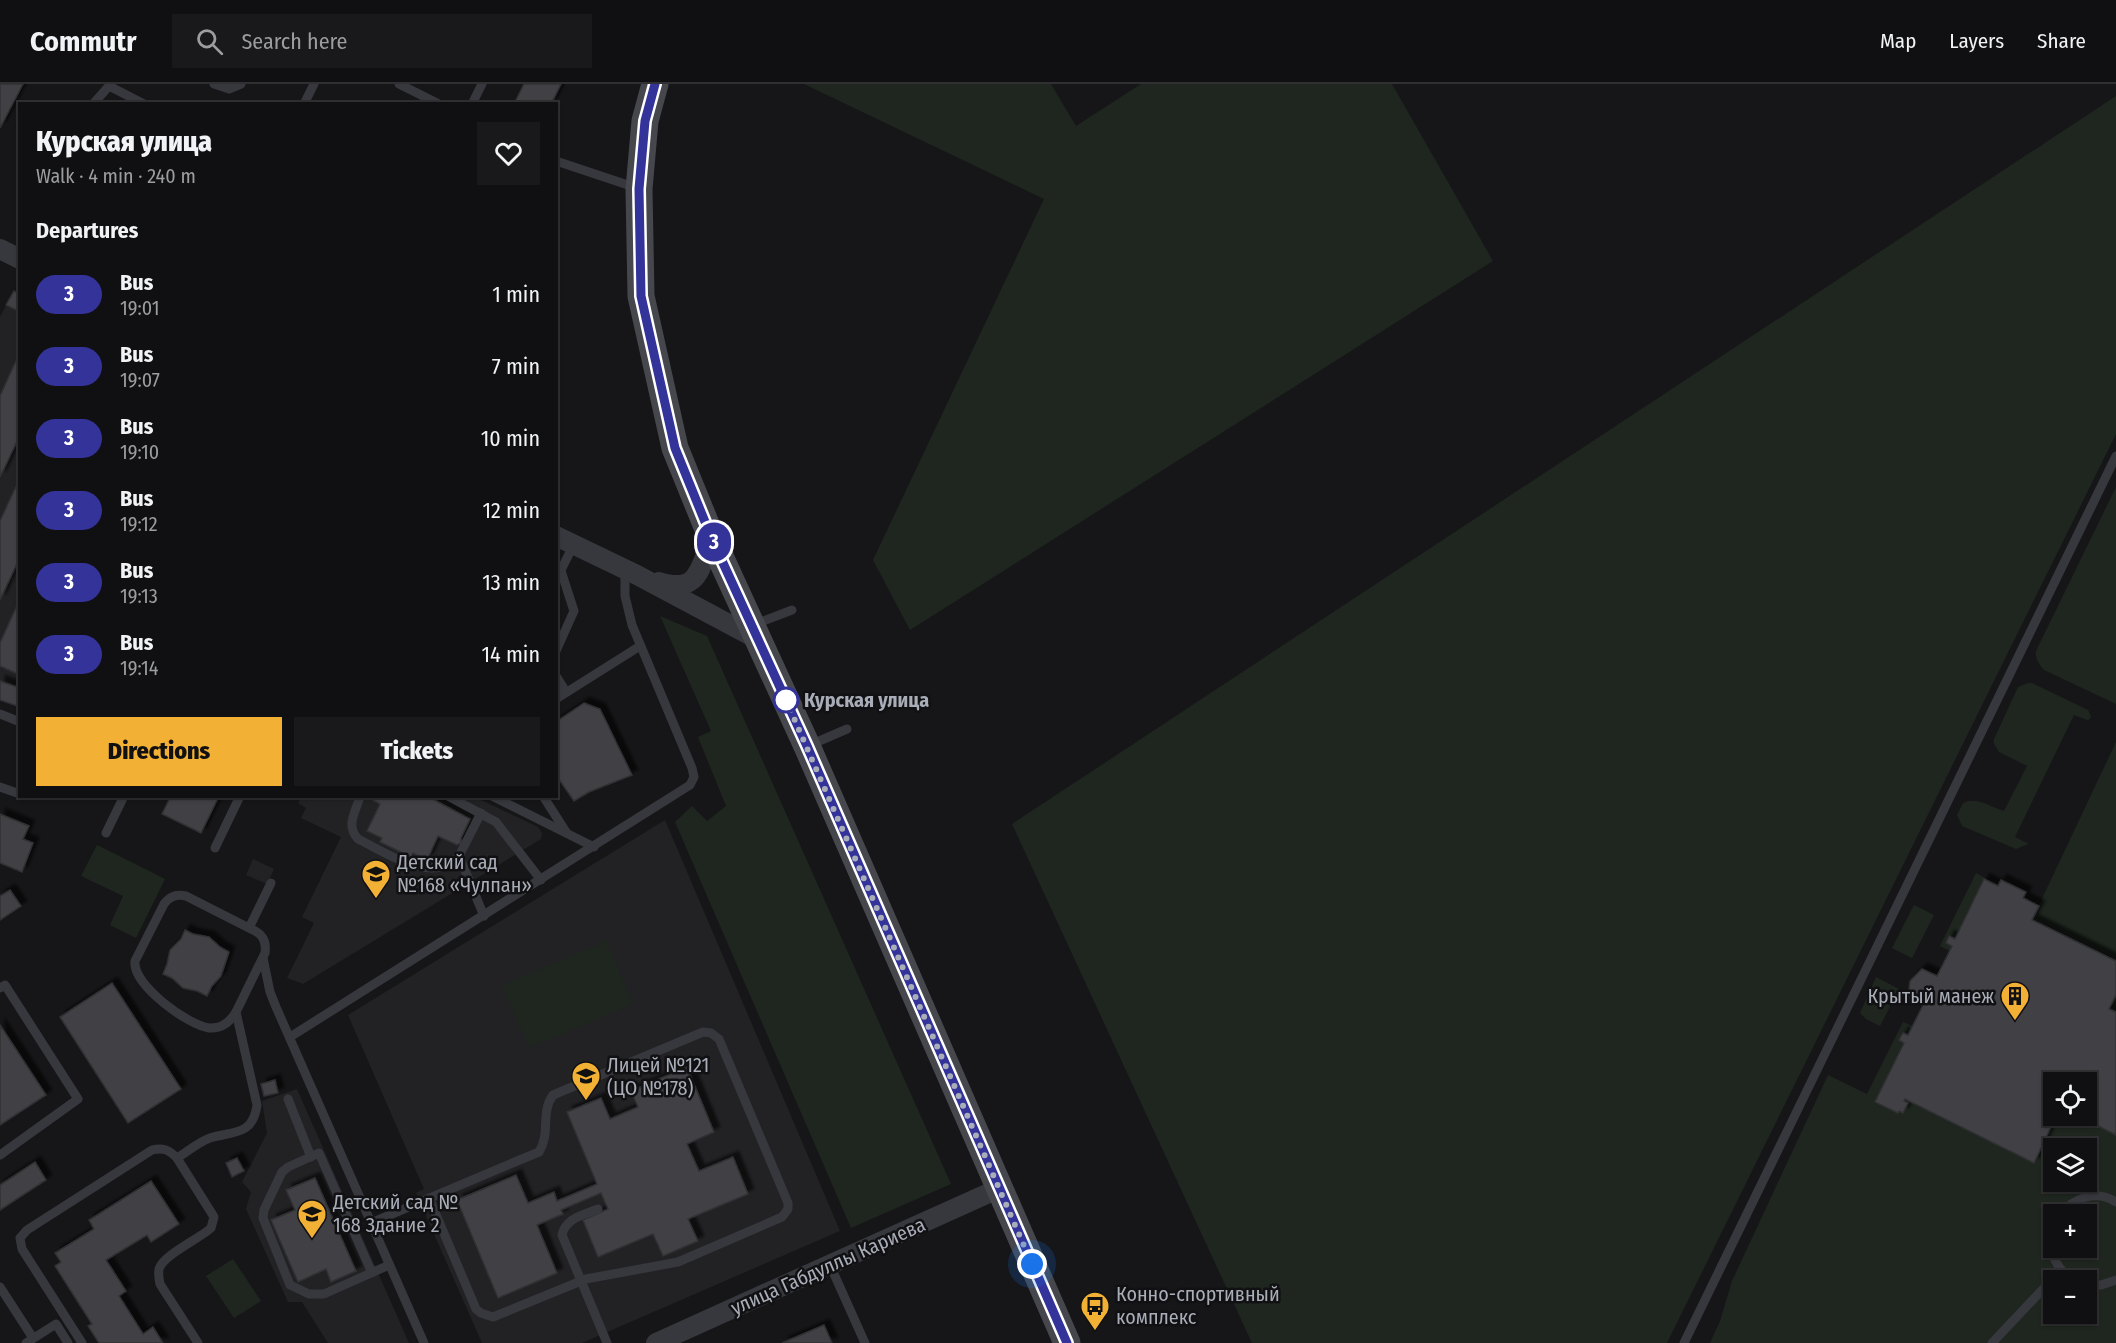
<!DOCTYPE html>
<meta charset="utf-8">
<style>
body{margin:0;font-family:"Fira Sans Condensed",sans-serif;background:#19191b;color:#f1f3f6;height:100vh;display:flex;flex-direction:column;font-size:22px;white-space:nowrap}
*{box-sizing:border-box;margin:0}
p{font-size:20px;color:#9c9d9f}
.icon{flex:none;width:33px;height:33px;fill:none;stroke:currentColor;stroke-width:2;stroke-linecap:round;stroke-linejoin:round}
.map{position:relative;flex:1;overflow:hidden}
.side{position:absolute;left:18px;top:18px;width:540px;height:696px;display:flex;flex-direction:column;background:#101012;border-radius:0px;box-shadow:0 2px 4px #0004,0 0 0 2px #303032}
.side>*{flex:none}
.badge{padding:0 12px;border-radius:20px;font-size:21px;line-height:39px}
.tools{position:absolute;left:2043px;top:988px;display:grid;gap:12px}
.tools a{display:grid;place-items:center;width:54px;height:54px;border-radius:0px;background:#101012;box-shadow:0 2px 4px #0004,0 0 0 2px #303032;font-size:30px}
.you{position:absolute;width:30px;height:30px;margin:-15px;border:4px solid #fff;border-radius:50%;background:#1a73e8;box-shadow:0 0 0 9px #1a73e833}
.map>.badge{position:absolute;translate:-50% -50%;box-shadow:0 0 0 3px #fff}
h2{padding:0 18px;font-size:22px;line-height:54px}
.round{display:grid;place-items:center;flex:none;width:63px;height:63px;border-radius:0px;background:#19191b}
.headline{display:flex;align-items:center;justify-content:space-between;height:102px;padding:0 18px}
h1{font-size:28px;font-weight:800;line-height:45px}
.primary-button{display:flex;gap:12px;margin-top:auto;padding:12px 18px}
.primary-button a{flex:1;height:69px;border-radius:0px;background:#f2b134;color:#111;font-size:24px;font-weight:800;line-height:69px;text-align:center}
.primary-button a+a{background:#19191b;color:#f1f3f6}
ul{padding:0;list-style:none}
li{display:flex;align-items:center;gap:18px;height:72px;padding:0 18px}
li div{flex:1}
li b{display:block;font-size:22px}
li em{font-style:normal}
li .badge{min-width:66px;font-weight:700;text-align:center}
header{display:flex;align-items:center;gap:36px;box-sizing:border-box;height:84px;padding:0 30px;background:#101012;border-bottom:2px solid #303032}
header strong{font-size:28px}
nav{display:flex;gap:33px;margin-inline-start:auto;font-size:21px}
.search{width:420px;height:54px;background:#19191b;display:flex;align-items:center;gap:15px;box-sizing:border-box;padding:0 21px;border-radius:0px;color:#9c9d9f;font-size:22px}
.map>svg:first-child{display:block}
.built{fill:#222225}
.green{fill:#1e261f;fill-rule:evenodd}
.building{fill:#404145;stroke:#303034;stroke-width:1.5;filter:url(#shadow)}
.lines{fill:none;stroke-linecap:round;stroke-linejoin:round}
.lane{stroke:#37383d;stroke-width:9}
.street{stroke:#37383d;stroke-width:20}
.secondary{stroke:#45474d;stroke-width:27}
.line-casing{stroke:#fff;stroke-width:14}
.line{stroke:#339;stroke-width:9}
.walk{stroke:#a8adb8;stroke-width:6;stroke-dasharray:0 10.8}
.stop-dot{fill:#fff;stroke:#339;stroke-width:3}
.labels{text-anchor:middle;stroke-width:5;stroke-linejoin:round;paint-order:stroke}
.stop-label{font-size:20px;font-weight:bold;fill:#a8adb8;stroke:#111113;text-anchor:start}
.poi-label{font-size:20px;fill:#a8adb8;stroke:#111113;text-anchor:start}
.street-label{font-size:20px;fill:#a8adb8;stroke:#111113}
</style>
<header>
<strong>Commutr</strong>
<div class="search"><svg class="icon" aria-label="search" viewBox="0 0 24 24"><circle cx="10" cy="10" r="6"/><path d="M15 15l6 6"/></svg>Search here</div>
<nav><a>Map</a><a>Layers</a><a>Share</a></nav>
</header>
<div class="map">
<svg width="2116" height="1259" viewBox="0 0 2116 1259">
<defs>
<filter id="shadow"><feDropShadow dx="5.5" dy="-5.5" stdDeviation="1.5" flood-color="#0009"/></filter>
</defs>
<rect width="100%" height="100%" fill="#161618"/>
<g class="built">
<path d="M14,207L19,210V623L0,616V233Z"/>
<path d="M301,713H475L538,743L542,749L541,755L303,900L287,894L314,839L302,833L341,753L301,734L306,724L298,719Z"/>
<path d="M665,736L840,1147L582,1259H482L416,1109L424,1105L348,931Z"/>
<path d="M253,775L274,785L267,800L246,791Z"/>
<path d="M297,1005L409,1259H328L302,1218H288L246,1125L251,1108L242,1098L267,1049L262,1017Z"/>
</g>
<g class="green">
<path d="M804,0H1051L1076,42L1141,0H1392L1493,177L910,546L873,476L1044,115Z"/>
<path d="M2116,12V350L1667,1259H1252L1012,740Z"/>
<path d="M2116,403V620L2044,586C2039,580 2035,575 2036,567Z"/>
<path d="M660,532L707,552L951,1100L851,1144L675,738L692,722L707,737L726,722L698,653L711,647Z"/>
<path d="M2028,599H2032L2088,626L2091,632L2090,635L2087,636L2074,631L2015,753L2029,760L2016,765L1962,742L1957,731L1963,719C1976,712 1991,723 2004,727L2027,682L1999,668L1994,660V655L2018,603Z"/>
<path d="M2116,658V1259H1710L1720,1237L1732,1197L1828,991L1867,1010L1903,938L1913,942L1875,1019L1877,1020L1986,796L2039,821ZM2054,999H2086V1032H2054ZM2054,1065H2086V1098H2054ZM2054,1131H2086V1164H2054ZM2054,1197H2086V1230H2054Z"/>
<path d="M97,761L165,795L136,854L110,841L123,812L81,792Z"/>
<path d="M1976,789L1985,794L1950,867L1940,862Z"/>
<path d="M1914,821L1934,831L1912,874L1892,864Z"/>
<path d="M606,857L633,920L529,964L502,901Z"/>
<path d="M1876,893L1899,905L1880,942L1866,935L1860,929Z"/>
<path d="M233,1175L261,1217L234,1234L206,1192Z"/>
</g>
<g class="building">
<path d="M0,0H23L0,44Z"/>
<path d="M524,0H561L551,20H514Z"/>
<path d="M14,207L20,210V228L6,221Z"/>
<path d="M20,268V351L0,393V312Z"/>
<path d="M20,394V473L0,516V437Z"/>
<path d="M20,515V591L0,582V559Z"/>
<path d="M0,597L20,604V623L0,616Z"/>
<path d="M584,619L600,625L632,691L589,708L574,717L556,691V638Z"/>
<path d="M171,712H219L201,749L162,730Z"/>
<path d="M370,712H427L470,735L461,754V759L457,761L438,752L427,776L413,769L411,773L380,758L382,754L367,747L380,720L369,714Z"/>
<path d="M0,730L29,742L23,755L33,759L22,788L0,779Z"/>
<path d="M1984,795L1998,802L2001,796L2026,808L2023,814L2039,822L2032,836L2116,877V911L2109,925L2116,928V1051L2078,1032H2086V999H2054V1032H2056L2034,1079L1905,1015L1904,1017L1908,1019L1903,1029L1899,1027L1898,1029L1875,1018L1904,959L1899,956L1903,949L1908,951L1923,921L1908,914L1910,897L1922,885L1937,892L1952,862L1946,859L1949,852L1955,855Z"/>
<path d="M10,806L21,822L0,836V812Z"/>
<path d="M185,846L193,850L209,853L220,863L229,868L221,892L212,902L207,912L197,907L183,904L172,894L163,890L167,880L170,866L181,855Z"/>
<path d="M112,899L181,1005L128,1039L60,933Z"/>
<path d="M0,941L46,1011L0,1041Z"/>
<path d="M687,983L714,1048L687,1060L699,1087L733,1073L748,1110L688,1135L698,1157L663,1172L653,1150L598,1173L583,1136L608,1125L601,1109L561,1126L563,1130L537,1141L557,1189L498,1214L457,1116L516,1091L528,1119L554,1108L557,1117L597,1100L567,1028L601,1014L610,1035L638,1023L631,1007Z"/>
<path d="M275,996L278,1009L264,1012L261,1000Z"/>
<path d="M237,1074L244,1087L232,1093L226,1079Z"/>
<path d="M35,1078L46,1096L0,1126V1101Z"/>
<path d="M315,1094L356,1187L331,1198L326,1185L298,1198L271,1136L295,1126L286,1106Z"/>
<path d="M151,1097L179,1140L151,1158L147,1151L106,1176L126,1207L119,1212L143,1250L153,1243L163,1259H99L88,1242L92,1240L55,1182L61,1178L55,1169L94,1145L89,1136Z"/>
<path d="M824,1241L832,1259H782Z"/>
</g>
<g class="lines">
<g class="lane">
<path d="M214,0L229,5L241,0"/>
<path d="M399,0L439,20"/>
<path d="M93,20L109,2L144,20"/>
<path d="M304,20L314,0"/>
<path d="M472,20L482,0"/>
<path d="M556,77L637,104"/>
<path d="M556,485L561,487L574,527L556,567"/>
<path d="M556,496L574,460"/>
<path d="M753,541L792,526"/>
<path d="M556,592L566,608"/>
<path d="M556,615L640,562"/>
<path d="M0,630L20,638"/>
<path d="M810,661L847,645"/>
<path d="M0,703L20,710"/>
<path d="M360,712C356,728 345,741 358,755C385,768 433,802 459,772L481,729"/>
<path d="M448,712L496,738L541,796"/>
<path d="M492,712L594,763"/>
<path d="M543,712L566,748"/>
<path d="M106,749L124,712"/>
<path d="M215,764L240,712"/>
<path d="M459,772L484,832"/>
<path d="M249,844L186,812C176,810 170,812 164,820L135,877C132,901 188,941 209,944C221,945 230,938 236,928L265,869C267,855 261,849 249,844L271,799"/>
<path d="M263,874L270,908L276,923L424,1259"/>
<path d="M0,904L5,901L78,1015L0,1071"/>
<path d="M290,953L690,701L694,693L692,684L632,541L625,512V486"/>
<path d="M288,1015L311,1073"/>
<path d="M177,1074C188,1067 199,1058 210,1054C233,1047 253,1052 257,1021L236,928"/>
<path d="M598,1125C584,1131 565,1134 562,1151L607,1259"/>
<path d="M2058,1131C2074,1115 2095,1105 2116,1118"/>
<path d="M371,1139C427,1115 483,1091 539,1068C551,1049 540,1029 553,1011L703,948L711,949L719,955L788,1119V1125L782,1133L678,1178L586,1195L493,1233L481,1229L476,1225L429,1114"/>
<path d="M2054,1140C2044,1161 2056,1188 2076,1197"/>
<path d="M830,1181L865,1259"/>
<path d="M372,1189L319,1069L288,1083L282,1088L264,1126L263,1134L290,1201L309,1210H324L389,1181"/>
<path d="M2086,1201H2101L2116,1196"/>
<path d="M0,1203L33,1254"/>
<path d="M26,1259L56,1240L68,1259"/>
<path d="M82,1259L22,1165L20,1154L27,1146L152,1066C163,1063 169,1066 177,1074L214,1133L211,1144C199,1155 163,1171 159,1185C158,1191 159,1195 160,1200L198,1259"/>
<path d="M1684,1259L2116,372"/>
<path d="M1992,1259L2061,1186"/>
</g>
<g class="street">
<path d="M0,165L20,175"/>
<path d="M556,452L637,491L757,555"/>
<path d="M659,498C699,510 699,485 712,455"/>
<path d="M656,1259L1000,1104"/>
</g>
<path class="secondary" d="M655,0L645,37L639,105L641,212L675,364L712,455L807,662L1067,1259"/>
</g>
<g class="lines">
<g class="line-casing">
<path id="line" d="M655,0L645,37L639,105L641,212L675,364L712,455L807,662L1067,1259"/>
</g>
<use href="#line" class="line"/>
<path class="walk" d="M786,616L1032,1180"/>
</g>
<defs>
<g id="school-pin" transform="scale(1.5)"><path d="M0 17L-7.5 6A9.5 9.5 0 1 1 7.5 6Z" fill="#f2b134" stroke="#111113"/><path d="M0-5L7-2L0 1L-7-2ZM-4 1L0 2.5L4 1V4Q0 6-4 4Z" fill="#111"/></g>
<g id="building-pin" transform="scale(1.5)"><path d="M0 17L-7.5 6A9.5 9.5 0 1 1 7.5 6Z" fill="#f2b134" stroke="#111113"/><path d="M-4-6H4V6H1V3H-1V6H-4ZM-2.5-4.3h1.7v1.8h-1.7ZM.8-4.3h1.7v1.8H.8ZM-2.5-1h1.7V.8h-1.7ZM.8-1h1.7V.8H.8Z" fill="#111"/></g>
<g id="bus-pin" transform="scale(1.5)"><path d="M0 17L-7.5 6A9.5 9.5 0 1 1 7.5 6Z" fill="#f2b134" stroke="#111113"/><path d="M-5-6H5V4H4V6H2V4H-2V6H-4V4H-5ZM-3.5-4V0h7V-4ZM-3.5 1.2v1.5H-2V1.2ZM2 1.2v1.5H3.5V1.2Z" fill="#111"/></g>
</defs>
<g fill-rule="evenodd">
<use href="#school-pin" x="376" y="790"/>
<use href="#building-pin" x="2015" y="912"/>
<use href="#school-pin" x="586" y="992"/>
<use href="#school-pin" x="312" y="1130"/>
<use href="#bus-pin" x="1095" y="1222"/>
</g>
<circle class="stop-dot" cx="786" cy="616" r="12"/>
<g class="labels">
<g class="stop-label">
<text x="804" y="623">Курская улица</text>
</g>
<g class="poi-label">
<text x="397" y="785">Детский сад<tspan x="397" dy="23">№168 «Чулпан»</tspan></text>
<text x="1994" y="919" text-anchor="end">Крытый манеж</text>
<text x="607" y="988">Лицей №121<tspan x="607" dy="23">(ЦО №178)</tspan></text>
<text x="333" y="1125">Детский сад №<tspan x="333" dy="23">168 Здание 2</tspan></text>
<text x="1116" y="1217">Конно-спортивный<tspan x="1116" dy="23">комплекс</tspan></text>
</g>
<g class="street-label">
<text transform="translate(828 1182) rotate(-24)" y="7">улица Габдуллы Кариева</text>
</g>
</g>
</svg>
<div class="tools">
<a><svg class="icon" aria-label="locate" viewBox="0 0 24 24"><circle cx="12" cy="12" r="6"/><path d="M12 2v4M12 18v4M2 12h4M18 12h4"/></svg></a>
<a><svg class="icon" aria-label="layers" viewBox="0 0 24 24"><path d="M12 4l9 5-9 5-9-5zM3 14l9 5 9-5"/></svg></a>
<a>+</a>
<a>−</a>
</div>
<div class="you" style="left:1032px;top:1180px"></div>
<b class="badge" style="left:714px;top:458px;background:#339;color:#fff">3</b>
<section class="side">
<div class="headline"><div><h1>Курская улица</h1><p>Walk · 4 min · 240 m</p></div><a class="round"><svg class="icon" aria-label="heart" viewBox="0 0 24 24"><path d="M12 20l-8-8c-3-5 5-10 8-4 3-6 11-1 8 4z"/></svg></a></div>
<h2>Departures</h2>
<ul>
<li><span class="badge" style="background:#339;color:#fff">3</span><div><b>Bus</b><p>19:01</p></div><em>1 min</em></li>
<li><span class="badge" style="background:#339;color:#fff">3</span><div><b>Bus</b><p>19:07</p></div><em>7 min</em></li>
<li><span class="badge" style="background:#339;color:#fff">3</span><div><b>Bus</b><p>19:10</p></div><em>10 min</em></li>
<li><span class="badge" style="background:#339;color:#fff">3</span><div><b>Bus</b><p>19:12</p></div><em>12 min</em></li>
<li><span class="badge" style="background:#339;color:#fff">3</span><div><b>Bus</b><p>19:13</p></div><em>13 min</em></li>
<li><span class="badge" style="background:#339;color:#fff">3</span><div><b>Bus</b><p>19:14</p></div><em>14 min</em></li>
</ul>
<div class="primary-button"><a>Directions</a><a>Tickets</a></div>
</section>
</div>
